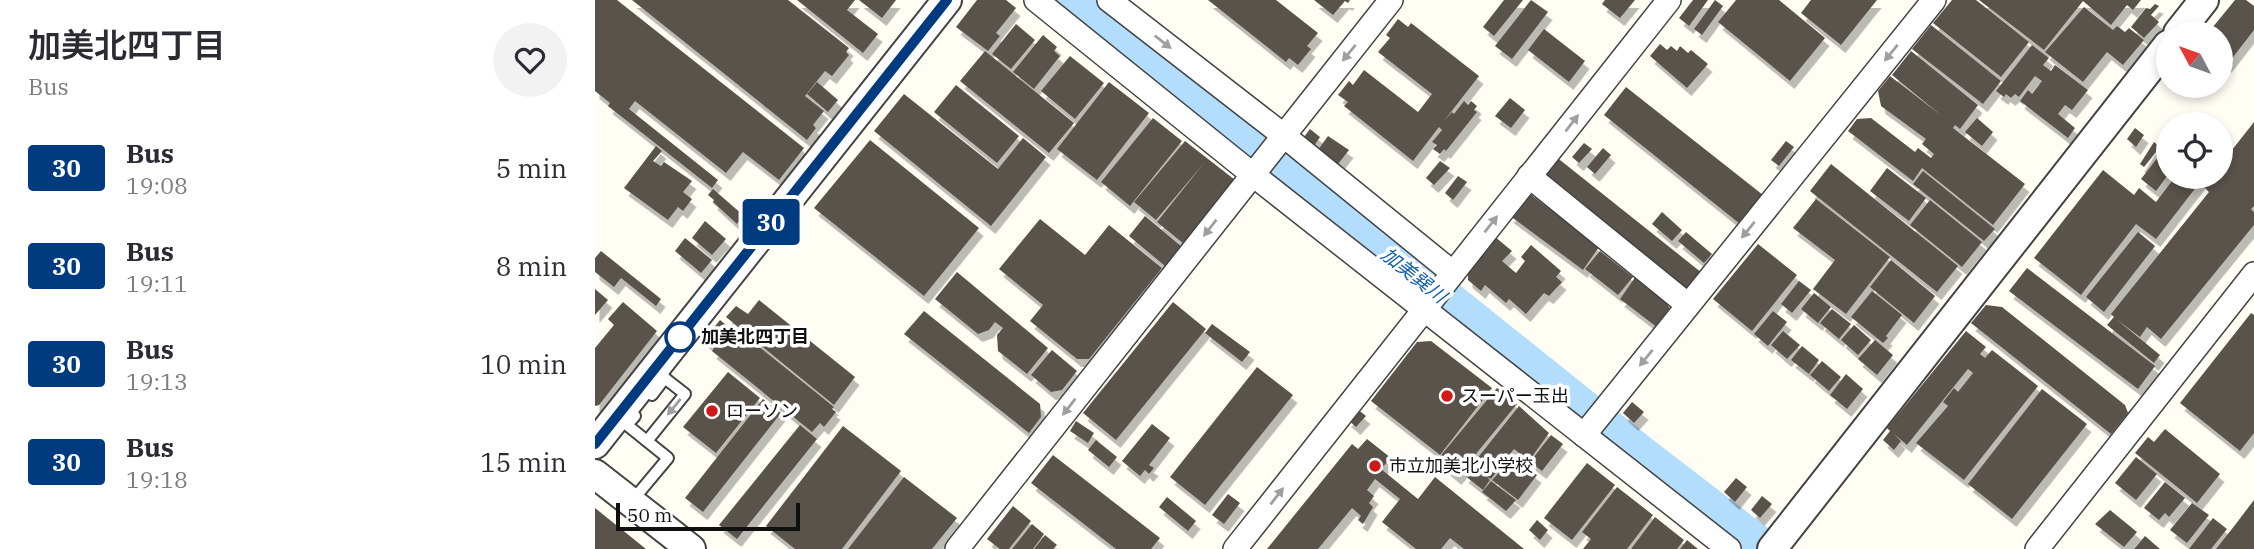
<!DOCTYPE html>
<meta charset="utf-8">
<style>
body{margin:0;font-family:"IBM Plex Serif","Noto Sans JP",serif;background:#f2f2f3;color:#2b2b33;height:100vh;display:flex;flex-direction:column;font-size:26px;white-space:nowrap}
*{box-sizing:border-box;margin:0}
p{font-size:23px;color:#7c7c81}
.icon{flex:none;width:38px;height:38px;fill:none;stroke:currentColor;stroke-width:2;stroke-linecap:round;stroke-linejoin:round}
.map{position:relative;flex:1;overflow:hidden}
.side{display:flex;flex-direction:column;background:#fff;width:595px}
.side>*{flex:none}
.badge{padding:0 14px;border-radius:5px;font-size:24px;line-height:46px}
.needle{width:46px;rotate:311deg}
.buttons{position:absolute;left:1561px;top:21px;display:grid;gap:14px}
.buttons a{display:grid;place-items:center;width:77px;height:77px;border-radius:50%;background:#fff;box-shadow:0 4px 10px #0003;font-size:35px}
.scale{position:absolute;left:21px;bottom:18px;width:184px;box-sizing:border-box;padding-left:7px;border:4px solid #101010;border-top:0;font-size:19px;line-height:24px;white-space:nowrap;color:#101010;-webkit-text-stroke:5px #fff;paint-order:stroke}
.map>.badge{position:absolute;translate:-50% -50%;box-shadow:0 0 0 4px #fff}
.round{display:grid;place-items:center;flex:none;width:74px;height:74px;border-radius:37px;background:#f2f2f3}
.summary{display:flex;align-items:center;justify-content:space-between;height:119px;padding:0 28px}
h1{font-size:33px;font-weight:600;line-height:52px}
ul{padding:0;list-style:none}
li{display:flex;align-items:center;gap:21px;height:98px;padding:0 28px}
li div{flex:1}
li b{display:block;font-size:26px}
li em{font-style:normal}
li .badge{min-width:77px;font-weight:700;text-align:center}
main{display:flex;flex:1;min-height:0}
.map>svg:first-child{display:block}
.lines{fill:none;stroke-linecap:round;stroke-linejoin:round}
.river{stroke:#b3ddfc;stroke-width:44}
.building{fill:#5a524b;filter:url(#shadow)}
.service-casing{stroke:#434343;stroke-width:14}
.minor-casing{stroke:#434343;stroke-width:26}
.tertiary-casing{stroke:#434343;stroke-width:32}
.service{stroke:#fff;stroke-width:10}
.minor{stroke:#fff;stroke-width:23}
.tertiary{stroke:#fff;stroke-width:28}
.oneway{fill:#9f9f9f}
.line-casing{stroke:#fff;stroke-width:16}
.line{stroke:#003b80;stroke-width:10}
.stop-dot{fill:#fff;stroke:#003b80;stroke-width:3.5}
.poi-dot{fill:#d01a19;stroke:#fff;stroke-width:2.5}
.labels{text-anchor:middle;stroke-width:7;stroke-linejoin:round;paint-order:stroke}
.stop-label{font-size:18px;font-weight:bold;fill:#101010;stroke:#fff;text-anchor:start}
.poi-label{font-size:18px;fill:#101010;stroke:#fff;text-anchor:start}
.water-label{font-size:19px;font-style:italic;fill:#0b5fb1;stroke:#fff}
</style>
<main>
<section class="side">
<div class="summary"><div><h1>加美北四丁目</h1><p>Bus</p></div><a class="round"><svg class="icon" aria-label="heart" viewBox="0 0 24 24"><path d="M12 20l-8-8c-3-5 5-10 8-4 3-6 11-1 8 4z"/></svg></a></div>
<ul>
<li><span class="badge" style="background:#003b80;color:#fff">30</span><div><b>Bus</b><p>19:08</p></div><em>5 min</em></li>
<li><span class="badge" style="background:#003b80;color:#fff">30</span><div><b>Bus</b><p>19:11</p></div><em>8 min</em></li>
<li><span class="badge" style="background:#003b80;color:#fff">30</span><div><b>Bus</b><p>19:13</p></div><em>10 min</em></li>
<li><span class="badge" style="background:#003b80;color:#fff">30</span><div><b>Bus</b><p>19:18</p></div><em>15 min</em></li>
</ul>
</section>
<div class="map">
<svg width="1659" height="549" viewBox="0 0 1659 549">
<defs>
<filter id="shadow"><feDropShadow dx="4.5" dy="8" stdDeviation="0" flood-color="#0004"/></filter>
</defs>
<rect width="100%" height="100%" fill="#fffdf4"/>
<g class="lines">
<path class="river" d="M474,0L1039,453L1164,549"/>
</g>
<g class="building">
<path d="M0,0H22L209,148L184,180L148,152L131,173L40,101L34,109L123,180L117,188L13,106L15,103L0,91Z"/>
<path d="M37,0H193L254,48L251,52L254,55L237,76L230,71L210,96L229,111L218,125L221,128L212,140Z"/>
<path d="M202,0H260L252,10L283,34L268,53Z"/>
<path d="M264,0H301L287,18Z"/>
<path d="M382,0H411L421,8L401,33L405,36L393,51L361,27Z"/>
<path d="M613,0H681L723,33L712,46L716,49L703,65L694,58L691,62Z"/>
<path d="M719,0H755L753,3L750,1L738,15Z"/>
<path d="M909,0H928L899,36L888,27Z"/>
<path d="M936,0L953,12L917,59L900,46Z"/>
<path d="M1010,0H1040L1025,18L1007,4Z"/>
<path d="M1098,0H1113L1094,26L1084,18Z"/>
<path d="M1120,0L1128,6L1107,35L1099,29Z"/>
<path d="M1141,0H1184L1230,38L1195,81L1123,22Z"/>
<path d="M1216,0H1282L1246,45L1206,13Z"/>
<path d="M1357,0H1381L1434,42L1406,77L1338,23Z"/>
<path d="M1384,0H1546L1538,10L1532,5L1516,25L1488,1L1449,50Z"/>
<path d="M1640,0H1651L1659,6V30L1632,65L1626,60V33H1613Z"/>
<path d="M1560,4L1564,6L1556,15L1564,22L1549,38L1536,27L1551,8L1555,9Z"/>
<path d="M1489,7L1518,30L1522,26L1530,32L1534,28L1549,40L1528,65L1512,52L1488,82L1450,52Z"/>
<path d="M803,19L813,27L816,23L884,76L849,121L857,112L859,114L869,101L873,105L876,101L882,106L879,110L882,112L851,151L849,149L845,154L838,149L842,145L837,142L847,130L844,127L818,161L749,106L753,102L743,95L754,81L758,85L769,70L823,112L837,94L783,52L795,38L791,35Z"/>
<path d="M421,24L440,40L416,69L397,54Z"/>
<path d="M1336,25L1406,81L1388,104L1317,49Z"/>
<path d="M949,29L990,61L974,82L933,50Z"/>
<path d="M448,35L462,47L459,51L465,56L439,89L418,72Z"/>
<path d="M1065,44L1072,50L1076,46L1082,51L1085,46L1093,53L1096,50L1113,64L1092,88L1055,56Z"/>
<path d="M1437,45L1454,58L1448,65L1456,71L1460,65L1493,90L1477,110L1470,105L1463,114L1480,128L1473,138L1425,101L1433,90L1437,94L1447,81L1440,76L1424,97L1420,94L1416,98L1411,94L1409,97L1401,91Z"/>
<path d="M390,51L479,123L454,153L365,81Z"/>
<path d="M1316,51L1383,105L1365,129L1360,125L1358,128L1430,184L1398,225L1327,168L1318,181L1253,131L1262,119L1276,118L1320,152L1323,148L1336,158L1339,154L1327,144L1331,139L1286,106L1283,91L1295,76L1347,116L1297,75Z"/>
<path d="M475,56L509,83L480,119L446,91Z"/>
<path d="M222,82L243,100L233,112L212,94Z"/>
<path d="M514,82L554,113L502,180L462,149Z"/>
<path d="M361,85L424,136L402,163L339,112Z"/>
<path d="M1031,87L1168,195L1145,224L1009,115Z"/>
<path d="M309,94L403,169L428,138L451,157L396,226L279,131Z"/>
<path d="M915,98L930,110L916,128L900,116Z"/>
<path d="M558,118L587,141L535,206L506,182Z"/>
<path d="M1382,118L1398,132L1387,146L1370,132Z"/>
<path d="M1659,122V206L1656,209L1659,212V225L1566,339L1552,327L1545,337L1521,319L1565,355L1559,363L1512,325L1519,317L1516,314L1614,192L1608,186L1616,177H1626V164Z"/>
<path d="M1540,128L1549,135L1541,147L1532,139Z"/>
<path d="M715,129L725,137L717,149L706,141Z"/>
<path d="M733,136L754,150L740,168L720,154Z"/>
<path d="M275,140L384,228L329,296L219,208Z"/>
<path d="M590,141L640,180L589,244L562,222L609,163L561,220L539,202Z"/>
<path d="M1191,141L1199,147L1184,166L1176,160Z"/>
<path d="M1559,142L1565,147L1549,167L1545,164Z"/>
<path d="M989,143L997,149L984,163L977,157Z"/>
<path d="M1573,144V175L1561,191L1546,179Z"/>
<path d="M61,146L67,151L58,161L66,166L69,162L97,181L88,192L97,199L88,211L83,207L73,220L29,188Z"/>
<path d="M1008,148L1016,155L1000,174L992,167Z"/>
<path d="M960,156L1107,273L1095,287L1089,289L947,173Z"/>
<path d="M845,161L855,168L839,185L831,178Z"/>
<path d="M1236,164L1363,266L1342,292L1215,191Z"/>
<path d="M1292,168L1331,198L1314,221L1275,191Z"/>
<path d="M1508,170L1539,195L1544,188L1561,202L1580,177H1609L1561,239L1541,224L1486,295L1439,258Z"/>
<path d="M1328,171L1400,229L1389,241L1318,184Z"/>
<path d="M863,176L872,182L858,200L850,193Z"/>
<path d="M118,189L148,215L142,224L118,202L119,200L113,195Z"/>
<path d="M935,194L1004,247L988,270L914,215Z"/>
<path d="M1221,199L1295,257L1251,314L1218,289L1240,260L1198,228Z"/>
<path d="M1335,200L1387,242L1367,267L1315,225Z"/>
<path d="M1067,212L1087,230L1077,241L1057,224Z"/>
<path d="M550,216L586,246L570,266L534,236Z"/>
<path d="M445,219L490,255L514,225L567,268L494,359H482L435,321L448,305L404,269Z"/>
<path d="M110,221L131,239L117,255L97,238Z"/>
<path d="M1091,232L1117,254L1109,263L1083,241Z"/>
<path d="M1543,232L1560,246L1509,312L1491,297Z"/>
<path d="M899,236L917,251L907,261L921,273L930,261L926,257L936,245L966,271L961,277L967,282L954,296L949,293L931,314L914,299L911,303L890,285L886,291L873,280V266Z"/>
<path d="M90,238L117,260L106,273L80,251Z"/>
<path d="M1163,244L1202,275L1157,331L1118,299Z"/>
<path d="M6,251L66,299L61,306L26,278L19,287L0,272V258Z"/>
<path d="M1005,251L1038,277L1023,295L990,269Z"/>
<path d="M1296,260L1340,296L1319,323L1275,287Z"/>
<path d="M1432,268L1560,366L1543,389L1414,291Z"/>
<path d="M362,272L453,348L432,374L403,351L402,335L408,328L400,322L394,330L383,334L340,299Z"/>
<path d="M1041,276L1072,300L1075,312L1063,328L1025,299Z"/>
<path d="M1204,281L1216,290L1197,313L1186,304Z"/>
<path d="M0,289L13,300L0,315Z"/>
<path d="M1277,291L1307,315L1291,336L1293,338L1288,343L1256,317Z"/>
<path d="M1219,293L1236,307L1223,323L1206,309Z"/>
<path d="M164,300L260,377L239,405L131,317L141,306L153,314Z"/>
<path d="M28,302L62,331L4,405L0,406V348L19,325L13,319Z"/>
<path d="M578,302L611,329L521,440L488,413Z"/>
<path d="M1391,305L1407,307L1530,405L1533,413L1516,434L1376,323Z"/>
<path d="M1237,309L1256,324L1244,339L1225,323Z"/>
<path d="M329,311L445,404L446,417L434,433L309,334Z"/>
<path d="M1178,311L1192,322L1173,346L1159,334Z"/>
<path d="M1656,313L1659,315V433L1645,451L1585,403Z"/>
<path d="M125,320L135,328L137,325L239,407L237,409L241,412L229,427L225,423L217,432L117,351L119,348L109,340Z"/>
<path d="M617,324L655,352L647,362L610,333Z"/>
<path d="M1259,325L1276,340L1263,355L1246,340Z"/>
<path d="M1188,331L1205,345L1192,359L1176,345Z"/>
<path d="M1371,331L1391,347L1385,354L1390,358L1397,350L1443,386L1369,480L1321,443L1353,406L1348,402L1359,388L1363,392L1378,373L1373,369L1312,445L1299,434L1306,441L1299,450L1288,440L1295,431L1292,428Z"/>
<path d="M1280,340L1298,355L1282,375L1263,359Z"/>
<path d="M836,341L897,388L845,455L776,401L822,342Z"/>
<path d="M1207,346L1224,360L1214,374L1196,360Z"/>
<path d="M457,350L482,371L467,390L456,392L436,375Z"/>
<path d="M1227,361L1246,377L1234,391L1215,375Z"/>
<path d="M662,367L698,395L610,505L575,477Z"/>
<path d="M133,372L165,398L121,453L88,427Z"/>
<path d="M1251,374L1268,389L1252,409L1235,395Z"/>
<path d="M902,388L922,404L862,477L842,460Z"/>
<path d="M1447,389L1492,424L1417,519L1373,484Z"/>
<path d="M168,399L186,413L108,512L90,498Z"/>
<path d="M1037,402L1049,412L1039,423L1028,413Z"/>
<path d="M924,406L954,433L934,461L919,449L896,479L892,477L895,480L888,490L869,475Z"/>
<path d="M761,408L771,416L761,427L752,419Z"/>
<path d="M481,421L499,433L493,443L475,431Z"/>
<path d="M557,424L575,438L554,465L559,468L554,474L550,470L545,476L527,461Z"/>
<path d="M205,425L222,439L142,539L124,525Z"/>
<path d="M248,426L306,471L247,549H200L171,526Z"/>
<path d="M1570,429L1625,474L1602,503L1540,453L1553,437L1559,442Z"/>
<path d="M956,435L968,444L947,471L935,462Z"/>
<path d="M772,439L796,458L786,469L823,499L840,477L929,549H869L855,538L846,549H821L787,522L805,499L780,479L772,490L779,496L774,503L778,507L768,524L763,520L766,516L757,508L723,549H672L757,444L763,449Z"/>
<path d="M501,440L522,457L514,467L493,450Z"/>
<path d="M458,455L565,538L556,549H521L436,483Z"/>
<path d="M919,457L942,475L923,500L897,480Z"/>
<path d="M1541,457L1562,474L1541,500L1520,483Z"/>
<path d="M992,463L1020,485L977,540L949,518Z"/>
<path d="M309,477L362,518L337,549H253Z"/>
<path d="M1141,478L1152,487L1140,502L1129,492Z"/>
<path d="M896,481L921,500L911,511L887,492Z"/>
<path d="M1570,482L1590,498L1574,517L1570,513L1564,520L1549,508Z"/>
<path d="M1022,487L1058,515L1032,549H988L996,539L987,532Z"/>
<path d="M633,494L645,503L629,524L617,515Z"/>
<path d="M1167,496L1177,504L1165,518L1156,510Z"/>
<path d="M572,497L601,521L593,531L564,507Z"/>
<path d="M1659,500V549H1621L1640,525Z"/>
<path d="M1597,503L1614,515L1592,543L1575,530Z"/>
<path d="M418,506L436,521L414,549H405L392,539Z"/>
<path d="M0,508L51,549H0Z"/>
<path d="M1515,510L1542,532L1529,547L1500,524Z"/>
<path d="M1060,517L1089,540L1082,549H1036Z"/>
<path d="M1618,518L1632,529L1616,549H1594Z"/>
<path d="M942,520L953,530L945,540L934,530Z"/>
<path d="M437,524L449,534L438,549H417Z"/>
<path d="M450,535L462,545L458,549H439Z"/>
<path d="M1550,536L1565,549H1539Z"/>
<path d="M1092,540L1103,549H1085Z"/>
</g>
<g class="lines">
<g class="service-casing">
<g id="service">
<path d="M57,395L70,378"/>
<path d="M52,441L90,394L67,376"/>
<path d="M37,501L73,458L32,425L40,416"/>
</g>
</g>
<g class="minor-casing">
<g id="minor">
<path d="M441,0L657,174L1134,549"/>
<path d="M514,0L688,135L858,273"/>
<path d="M934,176L1093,305"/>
<path d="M989,435L1339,0"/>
<path d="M362,549L796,0"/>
<path d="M640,549L1074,0"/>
<path d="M1442,549L1659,274"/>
</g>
</g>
<g class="tertiary-casing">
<g id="tertiary">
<path d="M1583,33L1609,0"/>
<path d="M0,444L352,0"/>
<path d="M0,474L96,549"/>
<path d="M1177,549L1573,45"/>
</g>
</g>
<use href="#service" class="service"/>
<use href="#minor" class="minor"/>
<use href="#tertiary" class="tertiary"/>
</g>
<defs><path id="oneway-solid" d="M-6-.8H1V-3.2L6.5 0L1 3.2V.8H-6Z" transform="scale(1.75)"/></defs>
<g class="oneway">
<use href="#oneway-solid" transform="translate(568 42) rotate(38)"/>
<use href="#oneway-solid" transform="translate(754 53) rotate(129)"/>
<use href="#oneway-solid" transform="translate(1296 53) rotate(129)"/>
<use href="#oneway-solid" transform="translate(977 123) rotate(-52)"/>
<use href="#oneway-solid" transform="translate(896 224) rotate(-52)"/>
<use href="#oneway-solid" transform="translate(615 228) rotate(128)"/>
<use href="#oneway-solid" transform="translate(1153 230) rotate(129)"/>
<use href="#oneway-solid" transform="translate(1051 358) rotate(129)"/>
<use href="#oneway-solid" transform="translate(79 407) rotate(129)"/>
<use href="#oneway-solid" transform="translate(474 407) rotate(128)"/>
<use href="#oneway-solid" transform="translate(682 496) rotate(-52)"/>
</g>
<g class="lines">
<g class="line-casing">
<path id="line" d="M0,444L352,0"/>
</g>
<use href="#line" class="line"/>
</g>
<circle class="stop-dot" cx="85" cy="337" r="14"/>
<g class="poi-dot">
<circle cx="852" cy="396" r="7"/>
<circle cx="117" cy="411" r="7"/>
<circle cx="780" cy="466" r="7"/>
</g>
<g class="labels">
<g class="stop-label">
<text x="106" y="343">加美北四丁目</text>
</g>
<g class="poi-label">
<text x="866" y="402">スーパー玉出</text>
<text x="131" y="417">ローソン</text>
<text x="794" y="472">市立加美北小学校</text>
</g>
<g class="water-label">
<text transform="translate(819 275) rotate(38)" y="7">加美巽川</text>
</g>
</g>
</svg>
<div class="buttons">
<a><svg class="needle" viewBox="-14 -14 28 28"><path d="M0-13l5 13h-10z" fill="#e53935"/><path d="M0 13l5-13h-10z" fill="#7c7c81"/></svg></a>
<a><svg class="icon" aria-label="locate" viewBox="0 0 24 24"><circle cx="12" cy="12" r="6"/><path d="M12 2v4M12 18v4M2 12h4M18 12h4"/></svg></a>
</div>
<div class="scale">50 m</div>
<b class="badge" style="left:176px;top:222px;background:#003b80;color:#fff">30</b>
</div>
</main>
